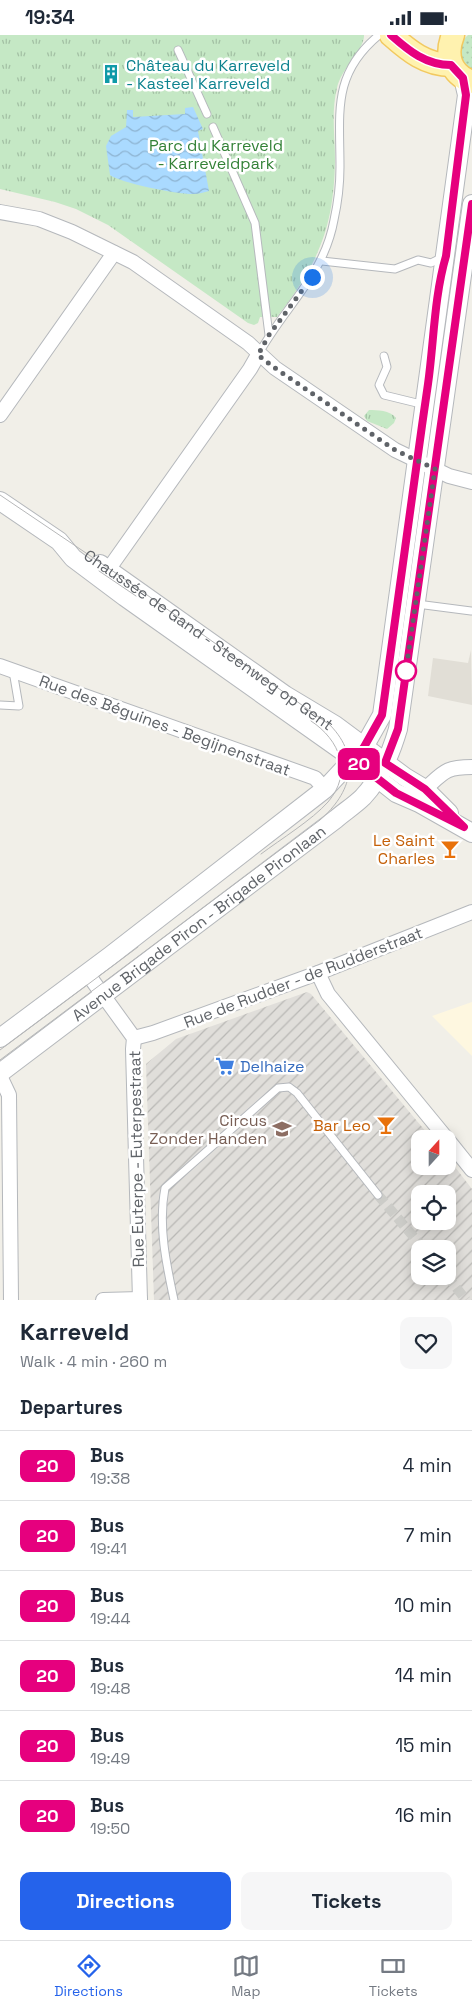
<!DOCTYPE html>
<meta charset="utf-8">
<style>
body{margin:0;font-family:"Space Grotesk",sans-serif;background:#f6f6f7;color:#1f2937;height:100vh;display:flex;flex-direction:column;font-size:19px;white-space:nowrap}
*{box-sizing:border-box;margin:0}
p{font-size:16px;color:#747a83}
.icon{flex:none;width:28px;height:28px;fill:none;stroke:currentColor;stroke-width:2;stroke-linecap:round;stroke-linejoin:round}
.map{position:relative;height:1265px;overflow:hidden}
.panel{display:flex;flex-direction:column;background:#fff;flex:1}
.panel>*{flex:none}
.badge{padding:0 10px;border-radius:8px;font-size:18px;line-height:32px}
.needle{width:32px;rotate:21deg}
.fabs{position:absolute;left:411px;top:1095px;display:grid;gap:10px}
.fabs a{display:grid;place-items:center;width:45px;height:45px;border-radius:10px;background:#fff;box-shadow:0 2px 12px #0003;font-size:25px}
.you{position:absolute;width:25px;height:25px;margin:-12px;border:4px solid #fff;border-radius:50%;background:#1a73e8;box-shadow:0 0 0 8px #1a73e833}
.map>.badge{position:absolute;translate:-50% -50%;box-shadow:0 0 0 2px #fff}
h2{padding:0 20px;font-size:19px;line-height:45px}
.round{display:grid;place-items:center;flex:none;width:52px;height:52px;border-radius:10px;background:#f6f6f7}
.headline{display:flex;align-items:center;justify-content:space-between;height:85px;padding:0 20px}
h1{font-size:24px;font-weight:700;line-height:38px}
.cta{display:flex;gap:10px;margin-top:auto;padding:10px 20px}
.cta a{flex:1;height:58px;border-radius:10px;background:#2563eb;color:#fff;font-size:20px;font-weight:700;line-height:58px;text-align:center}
.cta a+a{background:#f6f6f7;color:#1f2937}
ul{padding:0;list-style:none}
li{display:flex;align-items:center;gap:15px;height:70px;padding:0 20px;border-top:1px solid #e0e1e3}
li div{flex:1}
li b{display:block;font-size:19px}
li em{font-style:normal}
li .badge{min-width:55px;font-weight:700;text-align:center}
.status{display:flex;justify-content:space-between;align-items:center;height:35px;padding:0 25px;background:#fff;direction:ltr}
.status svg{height:14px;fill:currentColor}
.dock{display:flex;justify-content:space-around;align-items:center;height:70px;border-top:1px solid #e0e1e3;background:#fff;font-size:14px;color:#747a83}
.dock a{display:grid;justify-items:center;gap:2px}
.dock .on{color:#2563eb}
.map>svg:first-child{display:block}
.commercial{fill:#fef7e0}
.industrial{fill:url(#industrial-furrows);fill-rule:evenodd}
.education{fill:#e1ded6}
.grass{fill:url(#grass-dots)}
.park{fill:url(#park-tufts)}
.water{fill:url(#water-waves)}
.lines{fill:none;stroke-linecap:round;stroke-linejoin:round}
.pedestrian-tunnel{stroke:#ccccc8;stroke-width:10;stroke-dasharray:10 5;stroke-linecap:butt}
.service-casing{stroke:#b5b8bc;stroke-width:9}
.minor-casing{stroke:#b5b8bc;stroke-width:16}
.tertiary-casing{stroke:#b5b8bc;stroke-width:20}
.primary-casing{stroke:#f2c960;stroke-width:25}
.service{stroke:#fff;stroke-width:7}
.minor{stroke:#fff;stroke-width:14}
.tertiary{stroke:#fff;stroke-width:18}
.primary{stroke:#fff2af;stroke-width:22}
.tram{stroke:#b6b7b8;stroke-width:1}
.line-casing{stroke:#fff;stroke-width:11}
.line{stroke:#e6007e;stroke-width:8}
.walk{stroke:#5f6368;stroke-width:5;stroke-dasharray:0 9}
.stop-dot{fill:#fff;stroke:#e6007e;stroke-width:2.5}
.labels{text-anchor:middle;stroke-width:5;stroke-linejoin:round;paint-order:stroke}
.culture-label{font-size:16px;fill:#0d838f;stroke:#fff;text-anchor:start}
.park-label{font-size:16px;fill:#348238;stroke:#fff}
.street-label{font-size:16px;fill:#5f6368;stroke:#fff}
.food-label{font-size:16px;fill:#c56008;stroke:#fff;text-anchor:end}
.shop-label{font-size:16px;fill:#366cbe;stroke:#fff;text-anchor:start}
.education-label{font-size:16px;fill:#785e54;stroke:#fff;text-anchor:end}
</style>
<div class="status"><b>19:34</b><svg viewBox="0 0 49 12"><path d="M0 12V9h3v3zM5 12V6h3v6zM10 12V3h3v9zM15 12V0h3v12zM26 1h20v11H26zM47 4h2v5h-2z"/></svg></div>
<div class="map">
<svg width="472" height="1265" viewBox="0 0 472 1265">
<defs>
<pattern id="industrial-furrows" width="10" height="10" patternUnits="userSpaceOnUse" patternTransform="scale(1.25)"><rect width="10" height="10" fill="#e0deda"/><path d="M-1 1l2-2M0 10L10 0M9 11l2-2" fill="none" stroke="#b9b8b5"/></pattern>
<pattern id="grass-dots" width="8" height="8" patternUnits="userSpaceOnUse" patternTransform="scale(1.25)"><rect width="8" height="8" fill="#c5e8c5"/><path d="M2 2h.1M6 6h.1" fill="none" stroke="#a3c0a4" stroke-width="1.8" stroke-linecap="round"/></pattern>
<pattern id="park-tufts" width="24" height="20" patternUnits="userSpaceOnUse" patternTransform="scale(1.25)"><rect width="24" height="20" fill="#c5e8c5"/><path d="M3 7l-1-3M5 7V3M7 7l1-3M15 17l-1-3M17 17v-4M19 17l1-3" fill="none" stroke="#a3c0a4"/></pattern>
<pattern id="water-waves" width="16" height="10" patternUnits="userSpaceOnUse" patternTransform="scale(1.25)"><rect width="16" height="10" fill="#aadaff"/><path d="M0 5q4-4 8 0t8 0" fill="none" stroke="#8eb4d2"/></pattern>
</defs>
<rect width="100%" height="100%" fill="#f1efe8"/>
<path class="commercial" d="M472,967V1021L432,981Z"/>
<path class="industrial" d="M307,957L311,959L432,1104H420V1131H448V1123L472,1154V1265H154L146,1029L176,1004ZM420,1159H448V1186H420ZM420,1214H448V1241H420Z"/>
<path class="education" d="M471,615L472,670L428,661L433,623L468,628Z"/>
<path class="grass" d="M468,0H472V34C458,27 456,10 468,0Z"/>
<g class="park">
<path d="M0,0H364C365,14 341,34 337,53C331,77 335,101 335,125C334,193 318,229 277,282H260L258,288L254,290L248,288L108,190L76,174L55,167L0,154Z"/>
<path d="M369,375C377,375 390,375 396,383L394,388L387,394L367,386L364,381Z"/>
</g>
<path class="water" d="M193,72L203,94L198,96L209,156C204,157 199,159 194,159C181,160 120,148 110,140L106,111L111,101L126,92L127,75H133V82L185,79V73Z"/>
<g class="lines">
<g class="pedestrian-tunnel">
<path d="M378,1160L424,1214"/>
<path d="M447,1241L466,1265"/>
</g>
<g class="service-casing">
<g id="service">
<path d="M178,15L207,79"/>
<path d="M213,92L255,188L269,300"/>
<path d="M322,226L395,234L418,225L431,228L443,222"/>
<path d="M258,320C284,272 324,241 334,185C338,167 340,150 340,132C340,77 332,39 379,0"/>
<path d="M384,321L387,332L379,350L384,360L425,370"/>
<path d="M417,569L471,576"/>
<path d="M0,670L19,671L13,636"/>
<path d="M174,1265C166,1228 158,1190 165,1153L278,1053L289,1052L297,1058L378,1160"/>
</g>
</g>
<g class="minor-casing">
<g id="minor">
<path d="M0,177L39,184L72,197L133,227L248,308L275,333L395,415L449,441L472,447"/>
<path d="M0,380L114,218"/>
<path d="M103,542L250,334L258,320"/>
<path d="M0,631L315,743L325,754"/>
<path d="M425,754C444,737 445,732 472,732"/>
<path d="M87,938L134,1003L133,1014L140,1265"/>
<path d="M318,938L328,959L447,1104"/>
<path d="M134,1003L153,998L318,938L472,877"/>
<path d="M0,1041L9,1060L11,1265"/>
<path d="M448,1105L472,1135"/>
<path d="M103,1265L140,1264"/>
</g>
</g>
<g class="tertiary-casing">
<g id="tertiary">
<path d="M0,466L59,506L73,523L125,562L348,720L396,758L419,768L472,798"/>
<path d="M100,529L285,660L335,690L405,742L425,754L449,778"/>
<path d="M0,1003L110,921L325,754L364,712L382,680L467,60L463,43"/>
<path id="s1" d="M0,1038L336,784C344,777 355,770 363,762C380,744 391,718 398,694L472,169"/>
</g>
</g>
<g class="primary-casing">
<g id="primary">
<path d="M391,0C409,16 426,30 451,30"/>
<path d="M453,0C445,20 450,39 472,47"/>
</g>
</g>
<use href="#service" class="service"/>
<use href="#minor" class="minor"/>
<use href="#tertiary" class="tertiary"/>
<use href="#primary" class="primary"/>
<g class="tram">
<path id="s2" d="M0,460L126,545L330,690C362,723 351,758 320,785L0,1025"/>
<path d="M99,536L136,561"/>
<path d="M261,819C281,804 312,785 328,767C353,738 340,705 311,686"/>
<path d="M0,1015L138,912"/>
</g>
</g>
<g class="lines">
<g class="line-casing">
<path id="line" d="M391,0C409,16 426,30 451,30L463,43L466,60L446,221C434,262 434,306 428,349C412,459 397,569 382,680L364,712L354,725L396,758L464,792L425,754L385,728L398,694L472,169"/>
</g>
<use href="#line" class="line"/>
<path class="walk" d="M312,242L269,300L258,320L275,333L395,415L435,434L405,642L406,636"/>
</g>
<defs>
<g id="building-bare" transform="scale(1.5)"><path d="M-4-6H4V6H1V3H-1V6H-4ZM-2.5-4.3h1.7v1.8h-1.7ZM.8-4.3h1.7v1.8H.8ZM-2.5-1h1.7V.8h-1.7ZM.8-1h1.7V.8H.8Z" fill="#0f9aa8" stroke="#fff" stroke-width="2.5" paint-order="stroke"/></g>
<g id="bar-bare" transform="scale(1.5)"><path d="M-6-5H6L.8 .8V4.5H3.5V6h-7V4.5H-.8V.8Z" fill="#e8710a" stroke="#fff" stroke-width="2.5" paint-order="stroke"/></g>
<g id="supermarket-bare" transform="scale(1.5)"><path d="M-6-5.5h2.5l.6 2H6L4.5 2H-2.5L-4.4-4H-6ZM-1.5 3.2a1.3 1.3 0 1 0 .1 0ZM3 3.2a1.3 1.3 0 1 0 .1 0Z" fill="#3f7fe0" stroke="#fff" stroke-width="2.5" paint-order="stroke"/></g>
<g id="school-bare" transform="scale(1.5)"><path d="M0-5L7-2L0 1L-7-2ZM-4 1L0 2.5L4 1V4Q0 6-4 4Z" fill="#8d6e63" stroke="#fff" stroke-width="2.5" paint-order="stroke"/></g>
</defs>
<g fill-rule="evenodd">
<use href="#building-bare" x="111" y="39"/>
<use href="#bar-bare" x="450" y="814"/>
<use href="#supermarket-bare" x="225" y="1031"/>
<use href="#bar-bare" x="386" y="1090"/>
<use href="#school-bare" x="282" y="1094"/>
</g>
<circle class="stop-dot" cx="406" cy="636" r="10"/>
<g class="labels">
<g class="culture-label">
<text x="126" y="36">Château du Karreveld<tspan x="126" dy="18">- Kasteel Karreveld</tspan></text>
</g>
<g class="park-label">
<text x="216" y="116">Parc du Karreveld<tspan x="216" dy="18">- Karreveldpark</tspan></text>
</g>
<g class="street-label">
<text dy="6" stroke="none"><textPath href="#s2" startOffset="254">Chaussée de Gand - Steenweg op Gent</textPath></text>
<text transform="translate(165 690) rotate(20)" y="6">Rue des Béguines - Begijnenstraat</text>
<text dy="6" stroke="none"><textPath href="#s1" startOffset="249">Avenue Brigade Piron - Brigade Pironlaan</textPath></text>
<text transform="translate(303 942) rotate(-21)" y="6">Rue de Rudder - de Rudderstraat</text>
<text transform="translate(136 1124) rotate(-91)" y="6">Rue Euterpe - Euterpestraat</text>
</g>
<g class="food-label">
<text x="435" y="811">Le Saint<tspan x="435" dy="18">Charles</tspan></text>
<text x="371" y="1096">Bar Leo</text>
</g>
<g class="shop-label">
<text x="240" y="1037">Delhaize</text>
</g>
<g class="education-label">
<text x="267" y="1091">Circus<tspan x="267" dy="18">Zonder Handen</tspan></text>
</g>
</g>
</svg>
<div class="fabs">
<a><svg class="needle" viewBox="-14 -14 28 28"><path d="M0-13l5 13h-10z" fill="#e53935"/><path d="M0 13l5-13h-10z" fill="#747a83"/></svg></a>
<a><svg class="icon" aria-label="locate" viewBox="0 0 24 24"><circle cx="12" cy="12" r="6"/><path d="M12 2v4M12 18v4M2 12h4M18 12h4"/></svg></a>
<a><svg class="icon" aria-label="layers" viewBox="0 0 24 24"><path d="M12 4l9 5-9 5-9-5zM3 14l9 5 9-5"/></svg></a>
</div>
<div class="you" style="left:312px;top:242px"></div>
<b class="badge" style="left:359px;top:729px;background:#e6007e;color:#fff">20</b>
</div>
<section class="panel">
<div class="headline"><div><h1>Karreveld</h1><p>Walk · 4 min · 260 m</p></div><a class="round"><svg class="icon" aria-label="heart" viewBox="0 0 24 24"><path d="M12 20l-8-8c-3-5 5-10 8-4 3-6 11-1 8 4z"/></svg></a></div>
<h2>Departures</h2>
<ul>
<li><span class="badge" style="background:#e6007e;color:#fff">20</span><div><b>Bus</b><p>19:38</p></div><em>4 min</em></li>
<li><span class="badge" style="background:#e6007e;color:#fff">20</span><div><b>Bus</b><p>19:41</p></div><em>7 min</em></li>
<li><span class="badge" style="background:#e6007e;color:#fff">20</span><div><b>Bus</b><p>19:44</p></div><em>10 min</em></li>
<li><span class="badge" style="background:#e6007e;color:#fff">20</span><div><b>Bus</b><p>19:48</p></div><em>14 min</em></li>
<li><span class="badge" style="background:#e6007e;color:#fff">20</span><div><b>Bus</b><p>19:49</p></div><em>15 min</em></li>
<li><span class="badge" style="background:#e6007e;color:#fff">20</span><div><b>Bus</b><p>19:50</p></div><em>16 min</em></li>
</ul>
<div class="cta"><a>Directions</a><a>Tickets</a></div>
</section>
<nav class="dock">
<a class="on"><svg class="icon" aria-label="directions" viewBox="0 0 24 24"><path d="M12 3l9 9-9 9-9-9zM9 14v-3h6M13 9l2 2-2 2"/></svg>Directions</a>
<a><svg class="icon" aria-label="map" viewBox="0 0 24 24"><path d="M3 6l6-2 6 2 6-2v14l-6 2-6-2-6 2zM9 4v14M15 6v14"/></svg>Map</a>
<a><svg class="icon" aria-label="tickets" viewBox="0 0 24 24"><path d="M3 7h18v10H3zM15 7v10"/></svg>Tickets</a>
</nav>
